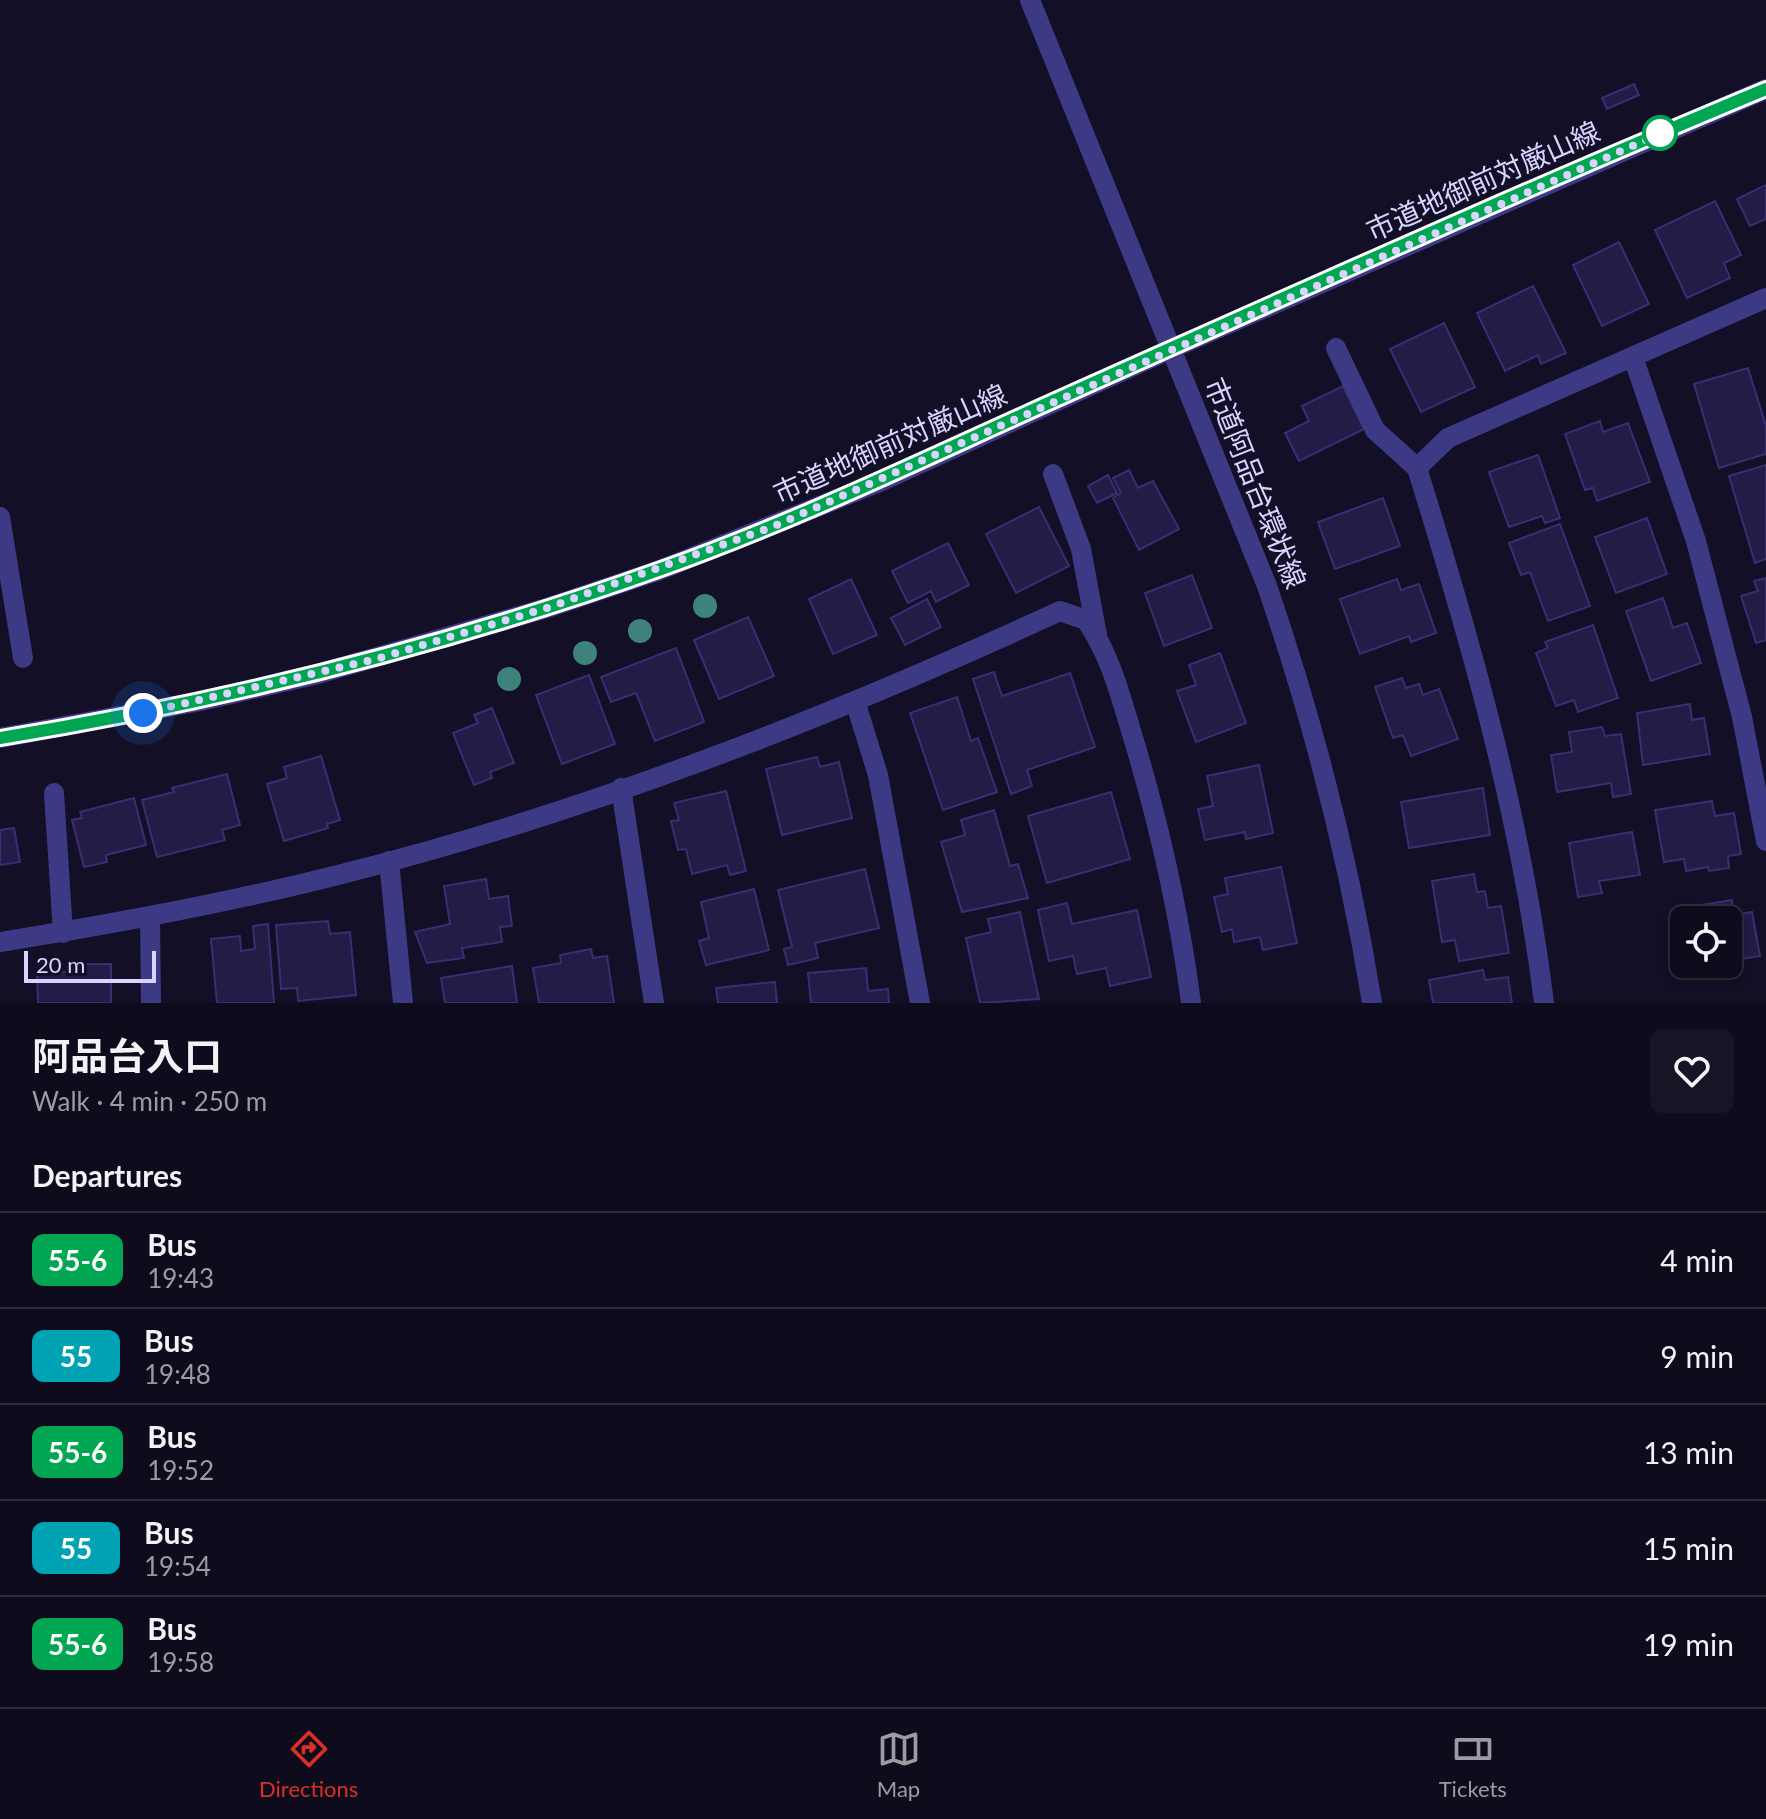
<!DOCTYPE html>
<meta charset="utf-8">
<style>
body{margin:0;font-family:Lato,"Noto Sans JP",sans-serif;background:#171425;color:#f1f3f6;height:100vh;display:flex;flex-direction:column;font-size:30px;white-space:nowrap}
*{box-sizing:border-box;margin:0}
p{font-size:26px;color:#9b9ba3}
.icon{flex:none;width:44px;height:44px;fill:none;stroke:currentColor;stroke-width:2;stroke-linecap:round;stroke-linejoin:round}
.map{position:relative;height:1003px;overflow:hidden}
.panel{display:flex;flex-direction:column;background:#0e0b1c;flex:1}
.panel>*{flex:none}
.badge{padding:0 16px;border-radius:12px;font-size:28px;line-height:52px}
.tools{position:absolute;left:1670px;top:906px;display:grid;gap:16px}
.tools a{display:grid;place-items:center;width:72px;height:72px;border-radius:12px;background:#0e0b1c;box-shadow:0 4px 12px #0003,0 0 0 2px #2e2b3b;font-size:40px}
.scale{position:absolute;left:24px;bottom:20px;width:132px;box-sizing:border-box;padding-left:8px;border:4px solid #d9d4ff;border-top:0;font-size:22px;line-height:28px;white-space:nowrap;color:#d9d4ff;-webkit-text-stroke:6px #130f26;paint-order:stroke}
.you{position:absolute;width:40px;height:40px;margin:-20px;border:6px solid #fff;border-radius:50%;background:#1a73e8;box-shadow:0 0 0 12px #1a73e833}
.map>.badge{position:absolute;translate:-50% -50%;box-shadow:0 0 0 4px #fff}
h2{padding:0 32px;font-size:30px;line-height:72px}
.round{display:grid;place-items:center;flex:none;width:84px;height:84px;border-radius:12px;background:#171425}
.head{display:flex;align-items:center;justify-content:space-between;height:136px;padding:0 32px}
h1{font-size:38px;font-weight:700;line-height:60px}
ul{padding:0;list-style:none}
li{display:flex;align-items:center;gap:24px;height:96px;padding:0 32px;border-top:2px solid #2e2b3b}
li div{flex:1}
li b{display:block;font-size:30px}
li em{font-style:normal}
li .badge{min-width:88px;font-weight:700;text-align:center}
.dock{display:flex;justify-content:space-around;align-items:center;height:112px;border-top:2px solid #2e2b3b;background:#0e0b1c;font-size:22px;color:#9b9ba3}
.dock a{display:grid;justify-items:center;gap:4px}
.dock .selected{color:#d93025}
.map>svg:first-child{display:block}
.building{fill:#241b47;stroke:#3b2d73;stroke-width:2}
.lines{fill:none;stroke-linecap:round;stroke-linejoin:round}
.minor{stroke:#3d3a85;stroke-width:20}
.tree{fill:#3d827b}
.line-casing{stroke:#fff;stroke-width:18}
.line{stroke:#00a651;stroke-width:12}
.walk{stroke:#d9d4ff;stroke-width:8;stroke-dasharray:0 14.4}
.stop-dot{fill:#fff;stroke:#00a651;stroke-width:4}
.labels{text-anchor:middle;stroke-width:8;stroke-linejoin:round;paint-order:stroke}
.street-label{font-size:28px;fill:#d9d4ff;stroke:#130f26}
</style>
<div class="map">
<svg width="1766" height="1003" viewBox="0 0 1766 1003">
<rect width="100%" height="100%" fill="#130f26"/>
<g class="building">
<path d="M1634,84L1639,95L1607,109L1602,98Z"/>
<path d="M1766,185V219L1750,226L1737,199Z"/>
<path d="M1715,201L1741,255L1724,263L1730,278L1687,298L1655,230Z"/>
<path d="M1619,242L1649,304L1602,326L1573,265Z"/>
<path d="M1533,286L1566,353L1541,364L1538,355L1505,371L1477,313Z"/>
<path d="M1444,323L1475,387L1421,412L1390,349Z"/>
<path d="M1748,368L1766,426V454L1719,468L1694,384Z"/>
<path d="M1343,386L1364,429L1299,461L1285,433L1309,421L1302,406Z"/>
<path d="M1600,421L1603,432L1628,423L1650,482L1597,501L1593,488L1585,490L1565,434Z"/>
<path d="M1538,455L1560,518L1545,523L1542,516L1509,527L1489,472Z"/>
<path d="M1766,465V559L1755,563L1729,476Z"/>
<path d="M1129,470L1138,488L1153,481L1179,529L1139,550L1113,498L1121,493L1113,478Z"/>
<path d="M1108,475L1117,493L1097,503L1088,486Z"/>
<path d="M1383,498L1400,546L1335,569L1318,522Z"/>
<path d="M1039,507L1069,566L1016,593L986,534Z"/>
<path d="M1647,518L1667,574L1616,593L1595,537Z"/>
<path d="M1560,524L1590,606L1548,621L1530,572L1521,575L1509,543Z"/>
<path d="M948,543L969,585L936,602L931,591L908,603L892,571Z"/>
<path d="M1192,575L1212,628L1164,646L1145,593Z"/>
<path d="M1766,578V640L1756,643L1741,596L1758,591L1754,581Z"/>
<path d="M851,579L877,635L833,654L809,599Z"/>
<path d="M1397,579L1401,590L1419,584L1436,633L1411,642L1409,636L1360,654L1340,599Z"/>
<path d="M1663,598L1673,628L1687,623L1701,663L1651,681L1626,611Z"/>
<path d="M927,599L941,627L905,645L891,618Z"/>
<path d="M748,617L774,676L719,699L694,640Z"/>
<path d="M1593,625L1618,698L1578,712L1574,700L1556,706L1536,653L1548,648L1545,642Z"/>
<path d="M676,648L704,722L655,741L636,693L611,702L601,677Z"/>
<path d="M1220,653L1246,723L1196,742L1177,691L1196,685L1189,665Z"/>
<path d="M994,672L1002,696L1070,673L1095,747L1027,770L1032,786L1011,794L973,679Z"/>
<path d="M589,675L615,744L562,764L536,695Z"/>
<path d="M1402,678L1406,688L1419,684L1423,695L1439,689L1458,739L1411,756L1403,735L1393,738L1375,687Z"/>
<path d="M957,697L971,741L978,738L997,792L943,810L910,713Z"/>
<path d="M1690,704L1692,720L1704,718L1710,754L1643,765L1637,713Z"/>
<path d="M492,708L514,763L490,772L492,778L474,785L453,733L478,723L474,715Z"/>
<path d="M1602,727L1605,736L1621,734L1631,794L1613,797L1611,783L1557,792L1551,755L1572,752L1569,732Z"/>
<path d="M321,756L340,820L327,824L328,828L284,841L267,784L287,778L284,767Z"/>
<path d="M817,757L820,767L839,762L852,818L782,835L766,769Z"/>
<path d="M1259,765L1273,833L1246,839L1245,832L1205,840L1198,809L1213,806L1207,776Z"/>
<path d="M227,774L240,825L222,830L225,840L157,857L142,800L174,792L172,788Z"/>
<path d="M1483,788L1490,835L1409,848L1401,802Z"/>
<path d="M726,791L746,871L730,875L727,865L692,874L686,849L678,850L671,821L679,820L674,803Z"/>
<path d="M1111,792L1130,859L1047,883L1028,816Z"/>
<path d="M134,798L146,845L106,855L107,862L84,867L72,820L82,818L80,812Z"/>
<path d="M1712,801L1715,816L1734,813L1741,854L1728,856L1729,868L1709,871L1708,867L1686,871L1684,859L1664,862L1655,810Z"/>
<path d="M994,810L1010,866L1018,864L1028,898L962,912L941,842L965,835L961,820Z"/>
<path d="M14,828L20,862L0,865V830Z"/>
<path d="M1632,832L1640,875L1599,881L1602,893L1578,897L1569,843Z"/>
<path d="M1281,867L1297,943L1263,950L1260,937L1234,942L1232,929L1222,932L1214,897L1228,894L1225,878Z"/>
<path d="M865,869L879,928L815,943L818,958L788,965L784,949L792,947L778,890Z"/>
<path d="M1474,874L1477,892L1485,891L1488,908L1501,906L1509,953L1459,961L1455,940L1442,942L1432,881Z"/>
<path d="M486,879L489,899L508,896L512,926L500,927L502,942L462,948L464,958L427,963L415,932L450,924L444,886Z"/>
<path d="M754,889L769,950L706,965L699,941L709,938L701,902Z"/>
<path d="M1732,900L1734,915L1752,912L1760,956L1728,961V920H1684V964H1712L1681,969L1671,910Z"/>
<path d="M1067,903L1072,924L1137,910L1151,977L1110,986L1106,968L1077,974L1073,956L1049,961L1038,910Z"/>
<path d="M1020,912L1039,999L980,1003L966,938L991,932L988,919Z"/>
<path d="M328,921L330,934L350,932L356,995L298,1001L297,988L281,989L276,925Z"/>
<path d="M268,924L274,1003H217L211,939L240,936L241,951L255,949L253,926Z"/>
<path d="M591,949L593,958L607,956L614,1003H539L533,968L561,963L560,955Z"/>
<path d="M82,964H111V1003H38L37,972H82Z"/>
<path d="M512,966L517,1003H445L441,978Z"/>
<path d="M866,968L868,991L888,989L889,1003H811L808,973Z"/>
<path d="M1483,970L1485,980L1508,977L1512,1003H1433L1429,980Z"/>
<path d="M775,982L777,1003H718L716,988Z"/>
</g>
<g class="lines">
<g class="minor">
<path d="M1030,0L1267,586C1314,723 1349,860 1372,1003"/>
<path d="M1336,348L1375,430L1417,468"/>
<path d="M1633,357L1696,541L1742,717L1766,841"/>
<path d="M1053,474L1081,549L1097,635"/>
<path d="M0,517L23,658"/>
<path d="M855,701L878,775L920,1003"/>
<path d="M0,738L201,701L318,674L547,608L660,570L882,481L1171,349L1766,89"/>
<path d="M621,788L654,1003"/>
<path d="M54,793L63,933"/>
<path d="M389,861L403,1003"/>
<path d="M150,917L151,1003"/>
<path d="M0,942C114,924 227,903 338,875C586,813 828,718 1060,611L1086,620C1110,655 1120,694 1132,734C1159,823 1179,911 1191,1003"/>
<path d="M1544,1003C1522,821 1471,642 1417,468L1448,438L1766,298"/>
</g>
</g>
<g class="tree">
<circle cx="705" cy="606" r="12"/>
<circle cx="640" cy="631" r="12"/>
<circle cx="585" cy="653" r="12"/>
<circle cx="509" cy="679" r="12"/>
</g>
<g class="lines">
<g class="line-casing">
<path id="line" d="M0,738C225,701 446,646 661,569C802,519 934,454 1071,393C1302,290 1532,186 1766,89"/>
</g>
<use href="#line" class="line"/>
<path class="walk" d="M143,713L376,659L547,608L772,527L1664,132L1660,133"/>
</g>
<circle class="stop-dot" cx="1660" cy="133" r="16"/>
<g class="labels">
<g class="street-label">
<text transform="translate(1483 181) rotate(-24)" y="10">市道地御前対厳山線</text>
<text transform="translate(890 444) rotate(-24)" y="10">市道地御前対厳山線</text>
<text transform="translate(1255 483) rotate(68)" y="10">市道阿品台環状線</text>
</g>
</g>
</svg>
<div class="tools">
<a><svg class="icon" aria-label="locate" viewBox="0 0 24 24"><circle cx="12" cy="12" r="6"/><path d="M12 2v4M12 18v4M2 12h4M18 12h4"/></svg></a>
</div>
<div class="scale">20 m</div>
<div class="you" style="left:143px;top:713px"></div>
</div>
<section class="panel">
<div class="head"><div><h1>阿品台入口</h1><p>Walk · 4 min · 250 m</p></div><a class="round"><svg class="icon" aria-label="heart" viewBox="0 0 24 24"><path d="M12 20l-8-8c-3-5 5-10 8-4 3-6 11-1 8 4z"/></svg></a></div>
<h2>Departures</h2>
<ul>
<li><span class="badge" style="background:#00a651;color:#fff">55-6</span><div><b>Bus</b><p>19:43</p></div><em>4 min</em></li>
<li><span class="badge" style="background:#00a3b4;color:#fff">55</span><div><b>Bus</b><p>19:48</p></div><em>9 min</em></li>
<li><span class="badge" style="background:#00a651;color:#fff">55-6</span><div><b>Bus</b><p>19:52</p></div><em>13 min</em></li>
<li><span class="badge" style="background:#00a3b4;color:#fff">55</span><div><b>Bus</b><p>19:54</p></div><em>15 min</em></li>
<li><span class="badge" style="background:#00a651;color:#fff">55-6</span><div><b>Bus</b><p>19:58</p></div><em>19 min</em></li>
</ul>
</section>
<nav class="dock">
<a class="selected"><svg class="icon" aria-label="directions" viewBox="0 0 24 24"><path d="M12 3l9 9-9 9-9-9zM9 14v-3h6M13 9l2 2-2 2"/></svg>Directions</a>
<a><svg class="icon" aria-label="map" viewBox="0 0 24 24"><path d="M3 6l6-2 6 2 6-2v14l-6 2-6-2-6 2zM9 4v14M15 6v14"/></svg>Map</a>
<a><svg class="icon" aria-label="tickets" viewBox="0 0 24 24"><path d="M3 7h18v10H3zM15 7v10"/></svg>Tickets</a>
</nav>
